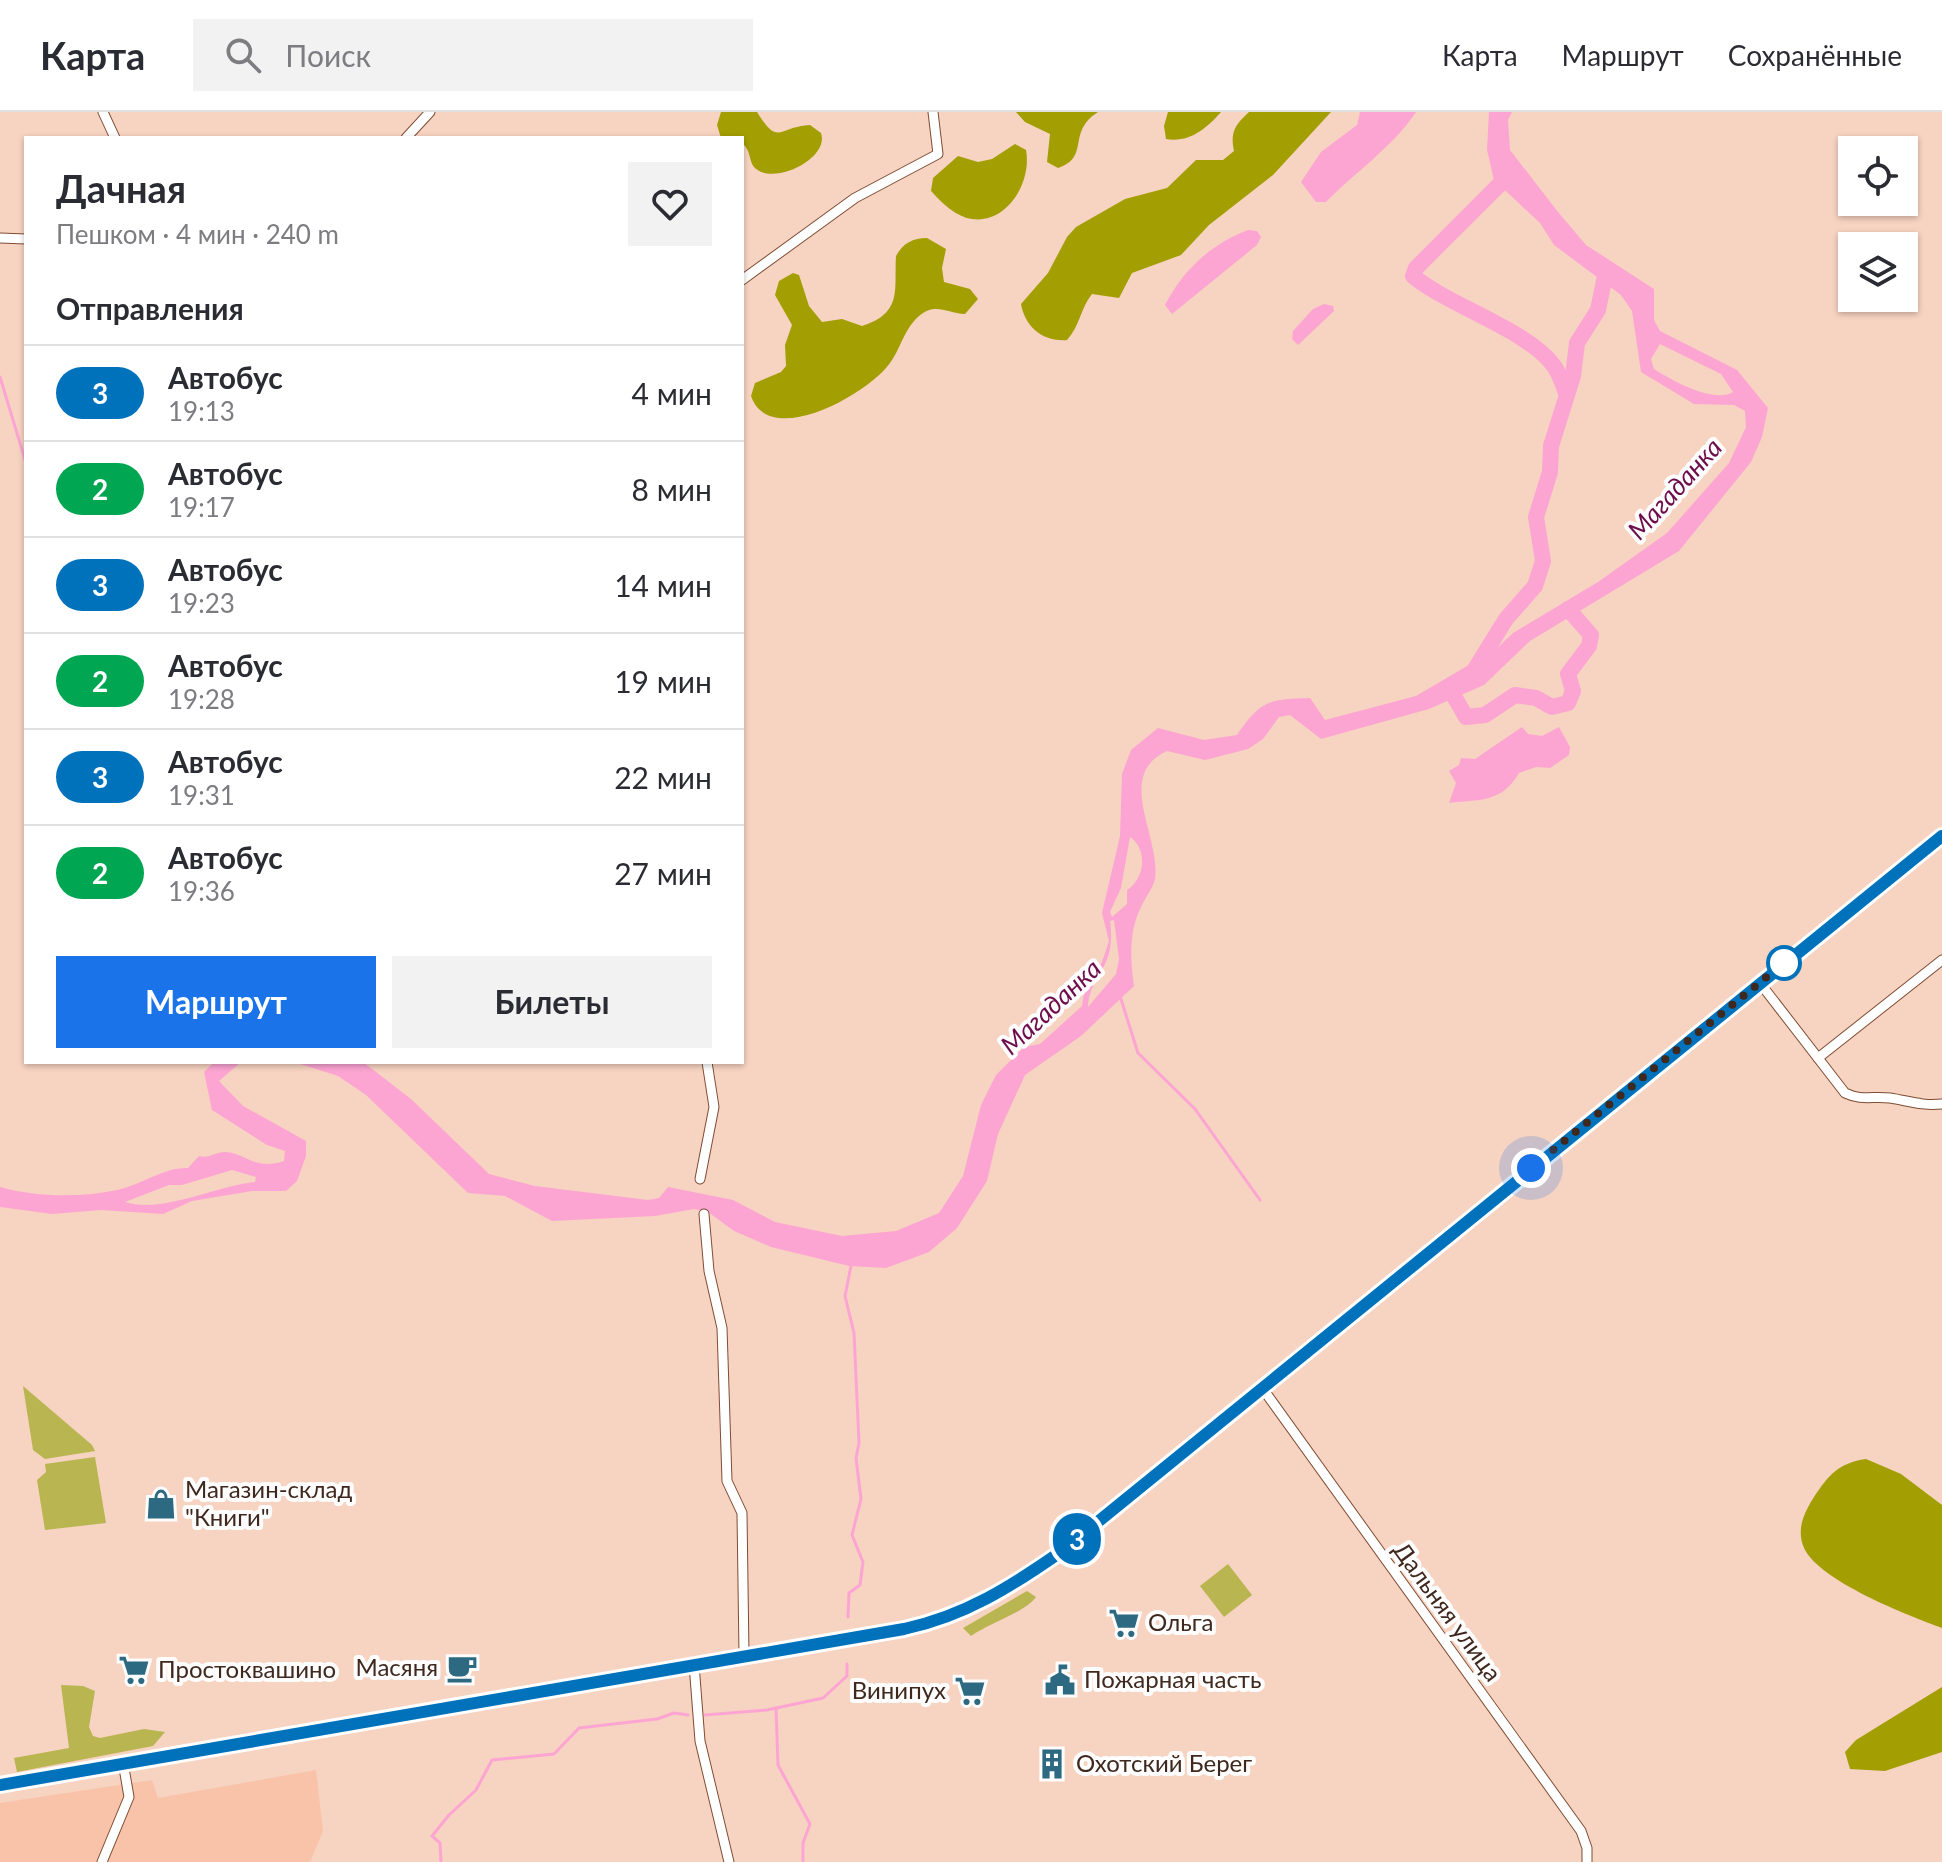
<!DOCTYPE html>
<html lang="ru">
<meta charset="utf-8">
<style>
body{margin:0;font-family:Lato,sans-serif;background:#f2f2f3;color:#2b2b33;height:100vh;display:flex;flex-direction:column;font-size:30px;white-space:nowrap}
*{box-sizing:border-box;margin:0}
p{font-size:26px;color:#7c7c81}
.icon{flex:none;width:44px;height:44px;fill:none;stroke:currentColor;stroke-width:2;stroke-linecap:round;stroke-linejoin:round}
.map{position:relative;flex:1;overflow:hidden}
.details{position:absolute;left:24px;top:24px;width:720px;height:928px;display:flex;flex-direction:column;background:#fff;border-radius:0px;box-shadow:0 2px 6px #0004}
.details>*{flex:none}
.badge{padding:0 16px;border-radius:26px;font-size:28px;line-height:52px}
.fabs{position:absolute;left:1838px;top:24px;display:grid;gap:16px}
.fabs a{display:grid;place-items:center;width:80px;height:80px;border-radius:0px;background:#fff;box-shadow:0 2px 6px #0004;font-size:40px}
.you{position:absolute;width:40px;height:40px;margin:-20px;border:6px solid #fff;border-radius:50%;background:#1a73e8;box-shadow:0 0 0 12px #1a73e833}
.map>.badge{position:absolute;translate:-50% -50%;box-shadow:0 0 0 4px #fff}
h2{padding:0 32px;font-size:30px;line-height:72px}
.round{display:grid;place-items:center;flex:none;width:84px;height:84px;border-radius:0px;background:#f2f2f3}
.overview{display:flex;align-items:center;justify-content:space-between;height:136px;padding:0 32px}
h1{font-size:38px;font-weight:700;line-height:60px}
.primary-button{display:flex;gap:16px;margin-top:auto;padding:16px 32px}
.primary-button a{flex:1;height:92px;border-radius:0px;background:#1a73e8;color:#fff;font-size:32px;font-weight:700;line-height:92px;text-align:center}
.primary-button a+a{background:#f2f2f3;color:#2b2b33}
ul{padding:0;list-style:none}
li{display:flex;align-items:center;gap:24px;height:96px;padding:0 32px;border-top:2px solid #e1e1e2}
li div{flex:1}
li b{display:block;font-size:30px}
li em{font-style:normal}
li .badge{min-width:88px;font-weight:700;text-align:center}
header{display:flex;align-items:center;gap:48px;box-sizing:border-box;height:112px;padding:0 40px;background:#fff;border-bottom:2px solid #e1e1e2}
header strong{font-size:38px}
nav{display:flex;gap:44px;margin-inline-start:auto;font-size:28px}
.search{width:560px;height:72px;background:#f2f2f3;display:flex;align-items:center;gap:20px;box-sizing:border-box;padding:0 28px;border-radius:0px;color:#7c7c81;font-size:30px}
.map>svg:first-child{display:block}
.built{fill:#f9c3a9}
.green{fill:#b9b550}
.forest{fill:#a39e02}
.water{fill:#fca5d2;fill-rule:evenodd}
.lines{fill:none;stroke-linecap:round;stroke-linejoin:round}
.stream{stroke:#fca5d2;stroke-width:3}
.river{stroke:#fca5d2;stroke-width:16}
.minor-casing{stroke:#7f4d33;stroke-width:11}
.secondary-casing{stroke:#7f4d33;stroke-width:14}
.minor{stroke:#fff;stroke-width:9}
.secondary{stroke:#fff;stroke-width:12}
.line-casing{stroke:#fff;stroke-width:18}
.line{stroke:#0072bc;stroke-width:12}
.walk{stroke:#3f281d;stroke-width:8;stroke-dasharray:0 14.4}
.stop-dot{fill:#fff;stroke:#0072bc;stroke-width:4}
.labels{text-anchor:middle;stroke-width:8;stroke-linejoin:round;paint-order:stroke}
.poi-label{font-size:24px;fill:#3f281d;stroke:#fdfdfd;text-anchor:start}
.street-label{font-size:24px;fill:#3f281d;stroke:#fdfdfd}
.water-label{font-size:26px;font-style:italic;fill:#6d0d4b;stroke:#fdfdfd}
</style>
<header>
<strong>Карта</strong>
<div class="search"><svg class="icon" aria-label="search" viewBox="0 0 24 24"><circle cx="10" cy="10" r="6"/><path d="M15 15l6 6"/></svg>Поиск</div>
<nav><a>Карта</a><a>Маршрут</a><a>Сохранённые</a></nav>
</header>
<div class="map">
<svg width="1942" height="1750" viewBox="0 0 1942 1750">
<rect width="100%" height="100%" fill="#f7d3c1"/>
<path class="built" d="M316,1658L323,1719L310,1750H0V1691L152,1668L158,1686Z"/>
<g class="green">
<path d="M23,1274L92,1333L95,1339L45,1347L33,1338Z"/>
<path d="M95,1345L106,1411L45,1418L37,1368L46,1360L45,1352Z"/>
<path d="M1228,1452L1252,1483L1224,1505L1200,1474Z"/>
<path d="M1027,1479L1036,1485C1024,1501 991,1510 971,1524L963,1516Z"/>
<path d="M61,1573L83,1574L95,1579L89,1615L93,1624L100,1626L144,1617L165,1620L153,1634L17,1660L14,1646L69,1636Z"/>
</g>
<g class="forest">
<path d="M721,0H757C779,35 777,15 810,13L821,21C830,47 772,75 754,55C750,50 750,42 747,37C741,27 743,38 742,26H721L717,13Z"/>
<path d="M1016,0H1098C1066,20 1091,45 1058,56L1047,50L1050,22L1025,10Z"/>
<path d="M1168,0H1221C1206,17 1189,31 1166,27L1164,14Z"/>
<path d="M1249,0H1331L1273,63L1209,113L1181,143L1132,161L1119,186L1092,182C1080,197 1080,214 1067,228C1043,230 1025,215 1021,192L1048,161L1067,125L1076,115L1125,87L1167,76L1196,48H1223L1234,39C1230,20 1235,13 1249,0Z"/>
<path d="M1015,32L1026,38C1032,69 1008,112 972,107C956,105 941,90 931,79L933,66L958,44L978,50L992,47Z"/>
<path d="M927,126L946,137L942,156L944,170L970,177L978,187L965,202C947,201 935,190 919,204C904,217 901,236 890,251C869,281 770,338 751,284L755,271L781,260L786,254L785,233L792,213L775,183L779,169L793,161L799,163L809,194L822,210L842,207L862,214C903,201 894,178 896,144C903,131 913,126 927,126Z"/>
<path d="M1866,1347L1901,1362L1942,1393V1516C1909,1504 1819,1469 1804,1436C1796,1417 1804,1401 1814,1385C1829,1362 1839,1351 1866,1347Z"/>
<path d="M1942,1575V1640L1885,1659L1850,1657L1845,1640L1856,1628Z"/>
</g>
<g class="water">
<path d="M1360,0H1416C1392,36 1356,59 1326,90H1316L1301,70L1321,40L1357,13Z"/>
<path d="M1489,0H1512L1508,8L1510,38L1558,100L1586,133L1654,177V208L1660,219L1737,258L1768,296L1762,325L1751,350L1679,439L1530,529L1484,573L1429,597L1321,627L1290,603L1279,605L1263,627L1248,637L1205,648L1167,639C1114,663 1161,725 1155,767C1153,776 1145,786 1141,795C1129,819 1130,847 1134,874L1081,924L1025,963L998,1022L987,1069L957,1116L929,1140L886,1156L849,1154L771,1135L734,1119L708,1100L694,1097L655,1104L552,1109L505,1084L468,1081L366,983L338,964L294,950H363L411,987L489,1062L535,1074L648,1088L659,1086L668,1075L733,1088L775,1110L842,1124L896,1119L939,1101L963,1064L981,993L996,963L1024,935L1040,932L1082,894L1084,881L1102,850L1109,829L1102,801L1120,724L1122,662L1131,638L1158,616L1204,628L1237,623C1260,589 1269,587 1310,586L1325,608L1416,584L1496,537L1513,521L1598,470L1667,421L1729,351L1746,315L1745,299L1734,293L1694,292L1641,260L1632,199L1621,183L1554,133L1540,111L1494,68L1487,38ZM1660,232L1721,262L1733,280C1714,292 1671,268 1654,257L1651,247ZM1130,725C1148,737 1145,767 1127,778V792L1112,805L1110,800L1121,776ZM1114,808L1119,847L1116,862L1088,895C1089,863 1117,857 1110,809Z"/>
<path d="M1248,118L1257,119L1261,125L1257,133L1172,202L1165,193C1183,158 1211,132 1248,118Z"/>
<path d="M1324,192L1333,194L1334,199L1298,233L1292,227L1293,219L1313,197Z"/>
<path d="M1522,615L1528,622L1542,624L1559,615L1570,635L1569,643L1550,656L1536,655L1519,661C1501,692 1478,687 1449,691L1456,671L1449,659L1459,653L1461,646L1475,647Z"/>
<path d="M214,950H241L219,969L243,994L306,1029V1044L297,1069L286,1079H252L192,1089L163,1102L101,1098L52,1102L0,1095V1075C35,1085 81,1086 117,1078C141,1073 164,1055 188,1056L199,1044C209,1047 215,1040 225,1040C247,1041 254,1059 284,1049L285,1039L267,1033L212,998L204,960ZM232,1058L256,1065L255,1070C215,1074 162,1102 125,1090L169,1073H182Z"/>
</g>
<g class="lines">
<g class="stream">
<path d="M0,265L26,351"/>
<path d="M1120,884L1138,941L1195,997L1260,1088"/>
<path d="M848,1505L849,1481L860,1473L863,1450L852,1423L861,1387L856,1346L859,1331L854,1221L845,1184L851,1154"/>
<path d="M776,1596L778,1653L810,1712L803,1731V1750"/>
<path d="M705,1603L767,1598L823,1586L847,1564V1552"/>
<path d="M441,1750L440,1731L432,1724L449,1703L476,1678L492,1648L554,1642L579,1616L657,1607L674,1601L688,1603"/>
</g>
<g class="river">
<path d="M1506,56L1501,71L1416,156L1413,164C1449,194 1528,218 1554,254C1560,262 1563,274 1567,283"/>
<path d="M1472,562L1506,507L1535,474L1543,449L1536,405L1550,360L1551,334L1573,264L1577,231L1598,198L1606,159"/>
<path d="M1451,579L1466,605L1485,603L1515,583L1536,586L1552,595L1568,591L1573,579L1568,562L1589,534L1591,523L1568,497"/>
</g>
<g class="minor-casing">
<g id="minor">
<path d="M103,0L115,26"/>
<path d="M406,26L430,0"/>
<path d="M0,126L26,127"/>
<path d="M742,168L855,86L938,42L933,0"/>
<path d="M1760,871L1845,981C1862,989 1872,984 1890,986C1909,989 1922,994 1942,992"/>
<path d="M1818,946L1942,848"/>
<path d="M700,1067L714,995L707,950"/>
<path d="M704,1102L709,1159L722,1216L727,1369L742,1401L744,1542"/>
<path d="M1263,1277L1581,1719L1587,1736V1750"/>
<path d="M694,1552L700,1629L729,1750"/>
<path d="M102,1750L129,1685L123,1650"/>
</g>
</g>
<g class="secondary-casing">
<path id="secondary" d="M0,1673L904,1517C965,1504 1012,1474 1062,1439L1942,724"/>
</g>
<use href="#minor" class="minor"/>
<use href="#secondary" class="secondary"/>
</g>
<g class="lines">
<g class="line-casing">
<path id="line" d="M0,1673L904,1517C965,1504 1012,1474 1062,1439L1942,724"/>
</g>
<use href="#line" class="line"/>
<path class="walk" d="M1531,1056L1784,851"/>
</g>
<defs>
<g id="shop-bare" transform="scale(2.4)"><path d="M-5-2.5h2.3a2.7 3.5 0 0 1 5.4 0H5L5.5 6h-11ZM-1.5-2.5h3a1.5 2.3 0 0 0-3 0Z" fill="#2d6981" stroke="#fdfdfd" stroke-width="2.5" paint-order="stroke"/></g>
<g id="supermarket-bare" transform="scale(2.4)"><path d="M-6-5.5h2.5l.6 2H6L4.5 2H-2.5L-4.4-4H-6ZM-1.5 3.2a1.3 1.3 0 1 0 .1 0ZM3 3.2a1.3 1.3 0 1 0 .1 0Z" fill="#2d6981" stroke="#fdfdfd" stroke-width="2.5" paint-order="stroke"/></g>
<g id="cafe-bare" transform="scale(2.4)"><path d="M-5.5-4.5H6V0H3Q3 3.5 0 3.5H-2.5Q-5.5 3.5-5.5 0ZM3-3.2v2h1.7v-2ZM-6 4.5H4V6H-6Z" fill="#2d6981" stroke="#fdfdfd" stroke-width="2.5" paint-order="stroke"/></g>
<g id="civic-bare" transform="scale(2.4)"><path d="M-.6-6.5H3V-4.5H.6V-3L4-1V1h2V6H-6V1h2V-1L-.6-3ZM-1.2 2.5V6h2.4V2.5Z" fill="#2d6981" stroke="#fdfdfd" stroke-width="2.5" paint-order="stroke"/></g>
<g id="building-bare" transform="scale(2.4)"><path d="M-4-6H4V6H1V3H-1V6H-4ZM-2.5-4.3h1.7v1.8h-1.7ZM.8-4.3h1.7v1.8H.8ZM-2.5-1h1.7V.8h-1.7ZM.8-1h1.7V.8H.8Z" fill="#2d6981" stroke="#fdfdfd" stroke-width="2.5" paint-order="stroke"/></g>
</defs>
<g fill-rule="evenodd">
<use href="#shop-bare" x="161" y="1392"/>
<use href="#supermarket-bare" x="1124" y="1511"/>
<use href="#cafe-bare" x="462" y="1556"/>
<use href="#supermarket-bare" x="134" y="1558"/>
<use href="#civic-bare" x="1060" y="1568"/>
<use href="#supermarket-bare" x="970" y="1579"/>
<use href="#building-bare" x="1052" y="1652"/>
</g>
<circle class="stop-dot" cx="1784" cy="851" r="16"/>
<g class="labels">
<g class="poi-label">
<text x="185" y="1386">Магазин-склад<tspan x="185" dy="28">"Книги"</tspan></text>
<text x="1148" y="1519">Ольга</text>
<text x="438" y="1564" text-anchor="end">Масяня</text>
<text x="158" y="1566">Простоквашино</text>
<text x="1084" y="1576">Пожарная часть</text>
<text x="946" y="1587" text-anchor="end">Винипух</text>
<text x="1076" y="1660">Охотский Берег</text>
</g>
<g class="street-label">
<text transform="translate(1447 1500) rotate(54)" y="8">Дальняя улица</text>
</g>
<g class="water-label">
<text transform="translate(1675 377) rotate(-48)" y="9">Магаданка</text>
<text transform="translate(1051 895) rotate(-43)" y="9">Магаданка</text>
</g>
</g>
</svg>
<div class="fabs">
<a><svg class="icon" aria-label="locate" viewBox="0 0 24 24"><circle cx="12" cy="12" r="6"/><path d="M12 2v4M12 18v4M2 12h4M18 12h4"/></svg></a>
<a><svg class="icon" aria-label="layers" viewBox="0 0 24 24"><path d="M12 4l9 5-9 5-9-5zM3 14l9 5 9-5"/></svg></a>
</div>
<div class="you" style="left:1531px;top:1056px"></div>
<b class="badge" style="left:1077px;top:1427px;background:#0072bc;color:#fff">3</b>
<section class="details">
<div class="overview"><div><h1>Дачная</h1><p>Пешком · 4 мин · 240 m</p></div><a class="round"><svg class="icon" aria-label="heart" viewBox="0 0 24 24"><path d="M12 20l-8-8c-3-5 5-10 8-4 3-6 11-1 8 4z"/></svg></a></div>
<h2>Отправления</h2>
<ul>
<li><span class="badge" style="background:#0072bc;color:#fff">3</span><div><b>Автобус</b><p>19:13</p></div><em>4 мин</em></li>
<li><span class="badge" style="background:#00a651;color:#fff">2</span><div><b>Автобус</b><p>19:17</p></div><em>8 мин</em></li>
<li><span class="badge" style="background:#0072bc;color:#fff">3</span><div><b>Автобус</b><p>19:23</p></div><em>14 мин</em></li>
<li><span class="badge" style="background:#00a651;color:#fff">2</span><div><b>Автобус</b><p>19:28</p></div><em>19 мин</em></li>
<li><span class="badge" style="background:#0072bc;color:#fff">3</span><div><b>Автобус</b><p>19:31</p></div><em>22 мин</em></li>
<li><span class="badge" style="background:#00a651;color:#fff">2</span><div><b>Автобус</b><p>19:36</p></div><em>27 мин</em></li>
</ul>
<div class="primary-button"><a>Маршрут</a><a>Билеты</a></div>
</section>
</div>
